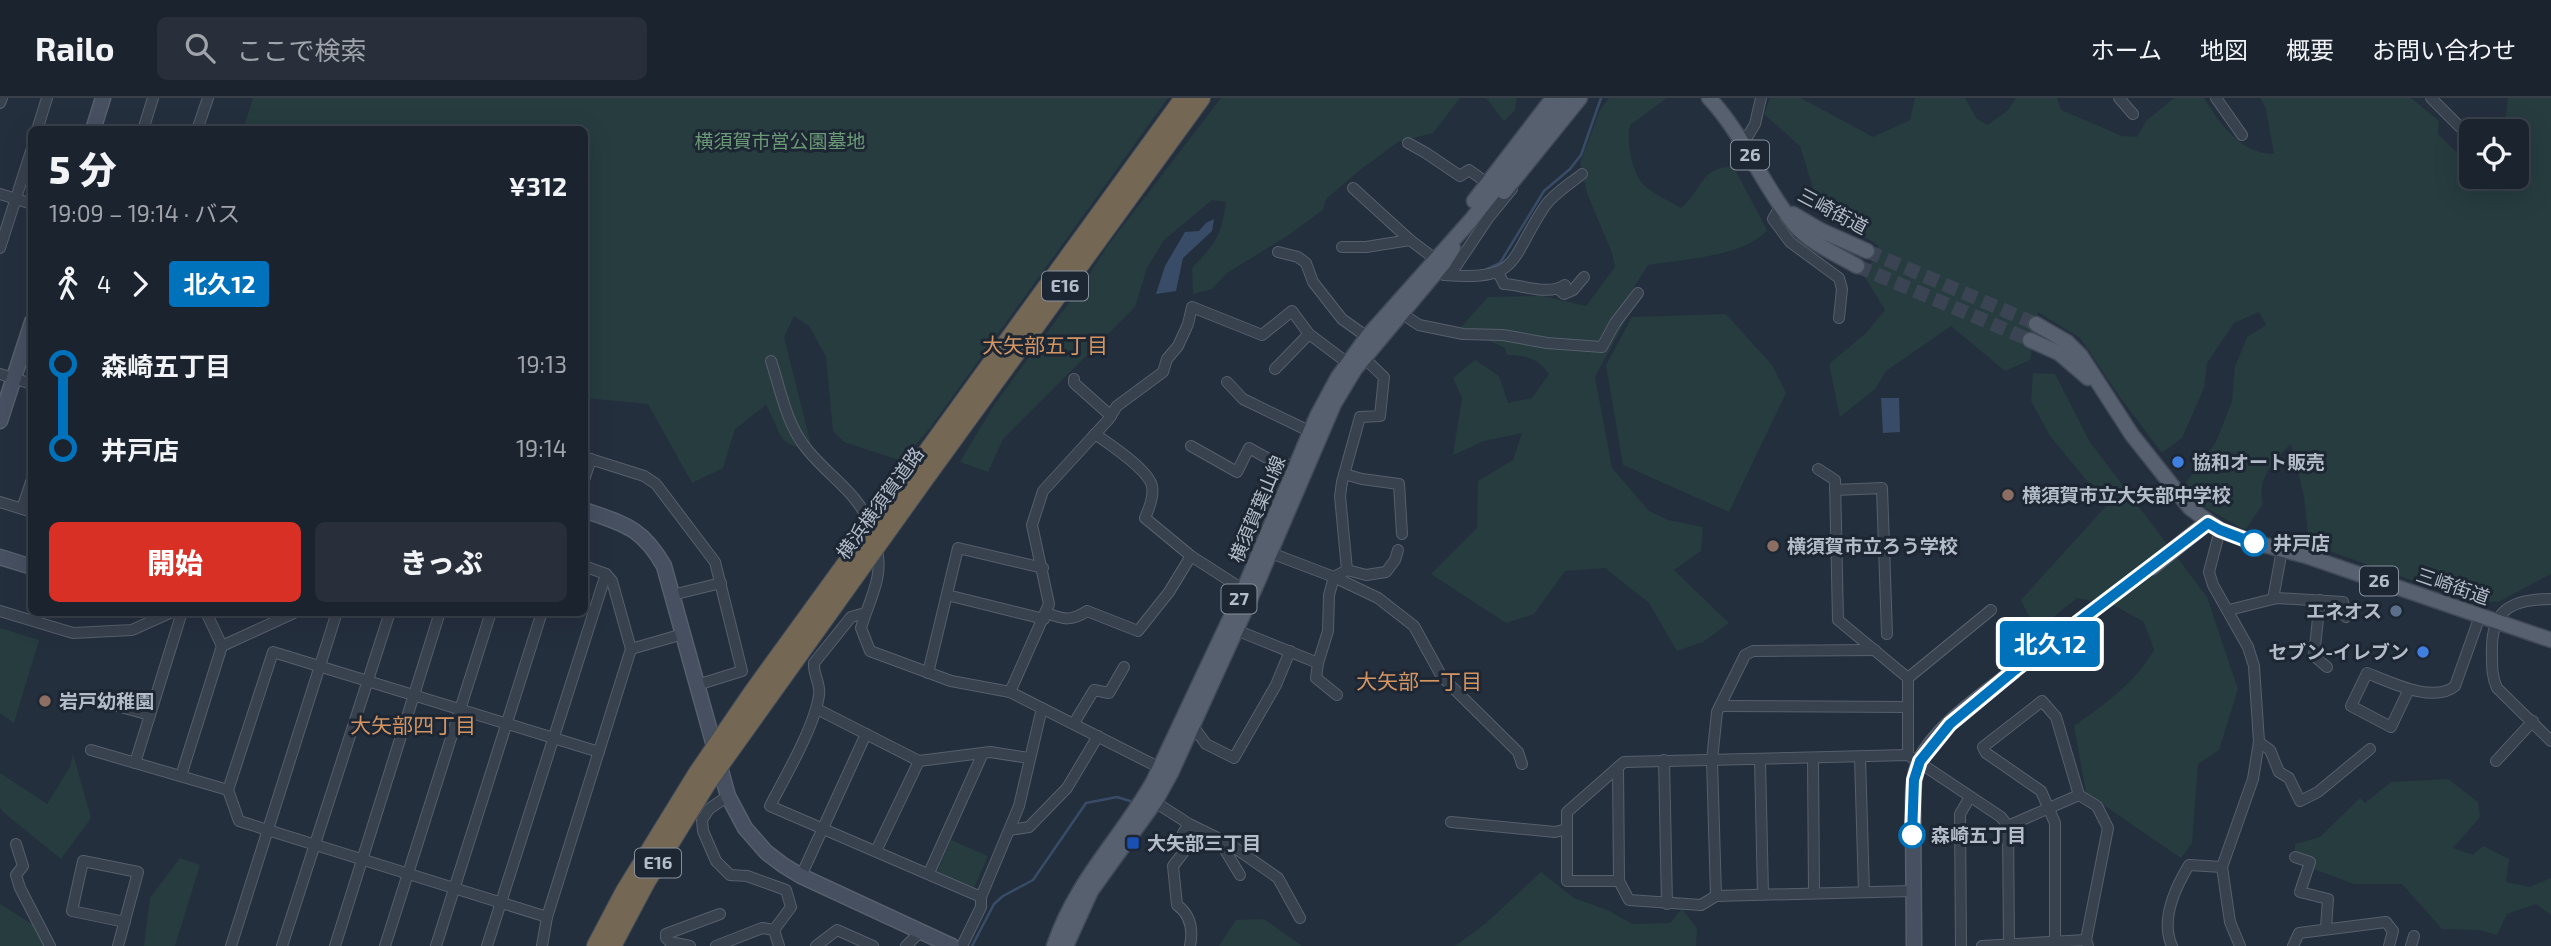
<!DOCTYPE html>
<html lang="ja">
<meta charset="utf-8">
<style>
body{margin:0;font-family:"Exo 2","Noto Sans JP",sans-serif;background:#282f3a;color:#f1f3f6;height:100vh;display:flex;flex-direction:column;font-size:26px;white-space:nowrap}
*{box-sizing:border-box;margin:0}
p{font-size:23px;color:#a0a4aa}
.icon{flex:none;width:38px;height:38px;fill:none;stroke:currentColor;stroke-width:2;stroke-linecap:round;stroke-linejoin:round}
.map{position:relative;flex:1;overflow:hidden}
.panel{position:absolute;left:28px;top:28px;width:560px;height:490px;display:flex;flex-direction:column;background:#1b232e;border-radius:10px;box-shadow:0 7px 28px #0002,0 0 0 2px #39404a}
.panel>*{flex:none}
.badge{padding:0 14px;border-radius:5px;font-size:24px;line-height:46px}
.tools{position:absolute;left:2459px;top:21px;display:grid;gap:14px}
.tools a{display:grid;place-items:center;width:70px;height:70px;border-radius:10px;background:#1b232e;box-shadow:0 7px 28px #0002,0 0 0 2px #39404a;font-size:35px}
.map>.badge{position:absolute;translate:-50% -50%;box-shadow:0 0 0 4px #fff}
.legs{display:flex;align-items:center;gap:10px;height:77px;padding:0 21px;font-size:23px}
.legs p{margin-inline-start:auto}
.summary{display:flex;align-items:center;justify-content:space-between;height:119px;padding:0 21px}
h1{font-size:38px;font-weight:800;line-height:52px}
.cta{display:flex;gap:14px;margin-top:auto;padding:14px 21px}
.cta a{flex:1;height:80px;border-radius:10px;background:#d93025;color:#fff;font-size:28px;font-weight:800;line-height:80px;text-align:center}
.cta a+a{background:#282f3a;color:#f1f3f6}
ul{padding:0 21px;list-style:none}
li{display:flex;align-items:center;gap:24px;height:84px;font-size:26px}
li i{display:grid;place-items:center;width:10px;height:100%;margin:0 9px;background:currentColor}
li i::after{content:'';width:18px;height:18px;margin:-9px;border:5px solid;border-radius:50%;background:#1b232e}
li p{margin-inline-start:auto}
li:first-child i{background:linear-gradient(#0000 50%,currentColor 0)}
li:last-child i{background:linear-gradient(currentColor 50%,#0000 0)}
header{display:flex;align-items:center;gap:42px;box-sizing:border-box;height:98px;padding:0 35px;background:#1b232e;border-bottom:2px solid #39404a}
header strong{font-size:33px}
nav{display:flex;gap:38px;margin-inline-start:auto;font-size:24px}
.search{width:490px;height:63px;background:#282f3a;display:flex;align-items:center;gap:18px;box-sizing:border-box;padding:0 24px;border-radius:10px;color:#a0a4aa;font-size:26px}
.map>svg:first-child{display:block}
.green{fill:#263c3f}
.water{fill:#394c67}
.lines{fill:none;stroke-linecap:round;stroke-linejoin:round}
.stream{stroke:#394c67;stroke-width:2.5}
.secondary-tunnel{stroke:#3a4453;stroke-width:14;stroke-dasharray:14 7;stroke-linecap:butt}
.primary-tunnel{stroke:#3a4453;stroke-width:14;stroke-dasharray:14 7;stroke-linecap:butt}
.street-casing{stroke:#565f6c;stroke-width:12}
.secondary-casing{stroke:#565f6c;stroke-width:17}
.primary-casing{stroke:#414a57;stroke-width:17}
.highway-casing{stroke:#434c59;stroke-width:20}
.street{stroke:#38414e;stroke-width:10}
.secondary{stroke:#465061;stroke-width:14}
.primary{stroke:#56606e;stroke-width:14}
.highway{stroke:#746855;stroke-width:18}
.highway-bridge-casing{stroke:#434c59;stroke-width:20;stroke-linecap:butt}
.highway-bridge{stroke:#746855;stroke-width:18}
.line-1-casing{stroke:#fff;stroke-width:16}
.line-1{stroke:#0072bc;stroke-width:10}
.shop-dot{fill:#3f7fe0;stroke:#1d2633;stroke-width:2.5}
.education-dot{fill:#8d6e63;stroke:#1d2633;stroke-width:2.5}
.stop-1-dot{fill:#fff;stroke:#0072bc;stroke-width:3.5}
.service-dot{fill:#5c6f8a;stroke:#1d2633;stroke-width:2.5}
.transit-dot{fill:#1a4fb4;stroke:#1d2633;stroke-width:2.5}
.labels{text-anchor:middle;stroke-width:6;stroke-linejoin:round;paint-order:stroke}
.shield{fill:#1d2633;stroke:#878f9c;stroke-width:2}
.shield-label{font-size:18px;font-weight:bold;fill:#b4bcc9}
.park-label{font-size:19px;fill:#6b9a76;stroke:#1d2633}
.street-label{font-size:19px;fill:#b4bcc9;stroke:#1d2633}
.poi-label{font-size:19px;font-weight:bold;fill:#b4bcc9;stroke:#1d2633;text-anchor:start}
.stop-label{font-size:19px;font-weight:bold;fill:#b4bcc9;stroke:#1d2633;text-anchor:start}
.neighbourhood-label{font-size:21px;fill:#d59563;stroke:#1d2633}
</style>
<header>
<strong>Railo</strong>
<div class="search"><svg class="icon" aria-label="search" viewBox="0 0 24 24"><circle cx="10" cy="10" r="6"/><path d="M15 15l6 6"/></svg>ここで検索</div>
<nav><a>ホーム</a><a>地図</a><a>概要</a><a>お問い合わせ</a></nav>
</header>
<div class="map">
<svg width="2551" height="848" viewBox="0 0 2551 848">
<rect width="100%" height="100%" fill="#242f3e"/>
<g class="green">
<path d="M253,0H1168L930,330L902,363L844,344L833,333L826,259L809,228L794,218L784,239L812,351C775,349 782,334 766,307L735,331L723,370L692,385L648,306L585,300L584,32H249L245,25Z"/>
<path d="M1221,0H1460L1433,35L1398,44L1360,72L1326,101L1323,112L1287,138L1227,175L1212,191L1193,196L1192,170C1217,143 1220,141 1226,104L1212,102L1164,142L1147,170L1135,209L1003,341L988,374L960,364L994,307L1087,180L1106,150Z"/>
<path d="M1486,0H1517L1515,12L1504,23Z"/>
<path d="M1609,0H1667L1630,27C1626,43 1632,74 1643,86C1652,96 1670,103 1681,110C1704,91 1698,71 1733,68L1767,132C1745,159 1682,161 1648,167L1629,197V216L1595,279L1612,370L1649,413L1668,422L1703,429L1701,453L1674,472L1729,525L1703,544L1677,553L1649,505L1605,470L1565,473L1534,516L1506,525L1431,476L1477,430L1478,383L1513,362L1522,335L1484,343L1453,357L1462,300L1453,280L1475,262L1499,278L1508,305L1532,300L1549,276C1538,260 1526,257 1507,257L1505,250L1461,229L1488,199L1542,198L1586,208L1615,169L1612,155L1587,95L1580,65L1600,12Z"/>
<path d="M1770,0H1801L1873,39L1910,22L1915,0H1965L1977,21L1988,27L2008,12L2016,0H2057L2061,12L2122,38L2137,39L2146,23L2174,0H2204C2220,26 2241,56 2274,56L2266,11L2260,0H2411L2439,23L2438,36L2464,62L2471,59V79H2516V33H2504L2508,0H2551V476L2498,504L2468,502L2309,446L2304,398L2291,346C2274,361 2256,382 2263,406L2245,432L2206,410L2185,386L2216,344L2232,303L2235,269L2247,239L2266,227L2259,214L2234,225L2207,265L2204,290L2182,340L2162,355L2119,298L2080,240L2038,214L2030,262L2005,273L1951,228L1886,273L1875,291L1840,319L1829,266L1866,235L1885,212L1865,179L1878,147L1820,113L1800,48L1764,16Z"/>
<path d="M1726,216L1772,267L1786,295L1729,414L1623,367L1606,267L1632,219Z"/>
<path d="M2033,275L2055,276L2090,344L2207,499L2238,591L2219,652L2198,666L2192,745L2181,760L2086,695L2074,628C2105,606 2135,585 2154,552L2144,524L2113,507L2077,500L2036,533L2021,502L2107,407L2050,338L2031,303Z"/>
<path d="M0,530L39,542L14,625L0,615Z"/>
<path d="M73,656L91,720L61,761L3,714L0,709V675L47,706L70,669Z"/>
<path d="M2448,681L2478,704L2480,719L2453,750L2473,757L2483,748L2509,761L2506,784L2530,789L2551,780V817L2536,806L2507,816L2497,837L2479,832L2442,831L2402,786H2354L2295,764V746L2320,739L2360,700L2365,705L2391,684Z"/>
<path d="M951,742L988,758L974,790L937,774Z"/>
<path d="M180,760L200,767L175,848H144L150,800Z"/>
<path d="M1541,774L1574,800L1607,812L1633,826L1670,825L1682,811L1697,830L1696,848H1455L1485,826Z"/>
<path d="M0,806L35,828L44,848H0Z"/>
<path d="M1264,821L1302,848H1219L1236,822Z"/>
</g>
<g class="water">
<path d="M1214,121L1212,133L1183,160L1176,193L1156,196L1165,168L1185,134L1199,133L1206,125Z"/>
<path d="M1881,300H1899L1900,334L1883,335Z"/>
</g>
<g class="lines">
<g class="stream">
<path d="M1485,172L1500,165L1544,93L1570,71L1581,57L1601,0"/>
<path d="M972,848L994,806L1003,798L1033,782L1086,705L1117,699L1130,703"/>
</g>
<path class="secondary-tunnel" d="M2015,572L2152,469"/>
<g class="primary-tunnel">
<path d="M1867,153L2036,226"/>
<path d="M1857,168L2030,242"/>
</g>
<g class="street-casing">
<g id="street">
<path d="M2119,0L2133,16"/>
<path d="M2216,0L2242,37"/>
<path d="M2431,0L2471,40"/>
<path d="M0,5L2,0"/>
<path d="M37,32L47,0"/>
<path d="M143,32L153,0"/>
<path d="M197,32L208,0"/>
<path d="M1408,45L1426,55L1460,78L1469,72L1487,85"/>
<path d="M1743,46L1755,26L1761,0"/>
<path d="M1353,90L1410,142"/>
<path d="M0,96L32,106"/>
<path d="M1781,107L1773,121L1790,144L1839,180L1842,191L1839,220"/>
<path d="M1342,149H1366L1410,142L1439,164"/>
<path d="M0,150L32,50"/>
<path d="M1278,154L1298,159L1306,165L1313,184L1342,221L1370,241"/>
<path d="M1498,174L1504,186C1523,187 1548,198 1565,187"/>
<path d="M1444,177C1522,183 1508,163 1545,108C1554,95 1570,86 1582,76"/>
<path d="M1450,177L1489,119L1512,91"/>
<path d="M1558,191L1564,196L1573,192L1584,179"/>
<path d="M1401,215L1419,227L1463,236L1503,237L1547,245L1602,249L1615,225L1638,195"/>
<path d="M771,263C780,290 786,323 803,346C824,376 859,393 871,430"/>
<path d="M1275,271L1309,236"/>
<path d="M0,276L32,286"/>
<path d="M1074,281V285L1111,318"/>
<path d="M1227,284L1243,301L1313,335"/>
<path d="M1095,336C1109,346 1148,371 1152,388C1154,399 1149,410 1145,420L1191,458L1247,494"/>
<path d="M1191,348L1237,374L1249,350L1267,360L1301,371"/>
<path d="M584,359L644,378L656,386L715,464L742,573L697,587"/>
<path d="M1818,371L1835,382L1838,522L1908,580V657"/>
<path d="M1344,376L1362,381L1399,386L1402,436"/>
<path d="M584,382L591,361"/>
<path d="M1835,392L1882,390L1887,536"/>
<path d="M0,404L32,414"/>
<path d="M22,411L32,381"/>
<path d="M2220,432L2209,474L2213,487L2248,549L2254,568L2259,644L2253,681L2222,769L2230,824L2240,848"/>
<path d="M876,448C885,478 869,502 861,530L870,553L951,583L1010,594L1164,672"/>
<path d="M1271,455L1334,479L1378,500L1414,528L1442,579L1518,654L1522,666"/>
<path d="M1347,472L1340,398L1342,384L1360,319L1380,318L1384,279L1364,260"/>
<path d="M672,497L721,485"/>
<path d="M947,497L1044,521"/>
<path d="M2273,501L2282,452"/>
<path d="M2551,501C2508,501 2490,514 2492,558C2492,570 2492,579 2497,590L2551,643"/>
<path d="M2320,502L2314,558L2327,569"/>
<path d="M2229,512L2277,500L2343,504L2346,519"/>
<path d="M0,513L73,535L132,532L172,514"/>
<path d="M206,514L222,548L296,514"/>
<path d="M865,515L851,519L814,565C813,577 821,586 819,597C815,628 785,679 770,708L981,799"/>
<path d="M1047,515C1064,522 1072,523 1087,513L1138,533L1169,494L1191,458"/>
<path d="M1236,532L1318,565L1316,580L1337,597"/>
<path d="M631,551L683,536"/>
<path d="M1318,565L1328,533L1329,497L1334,479L1347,472L1366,477L1386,474L1395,462L1398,452"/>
<path d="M928,575L958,450L1043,470"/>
<path d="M1908,580L1991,512"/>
<path d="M2409,591L2391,629L2351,608L2367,575C2390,584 2434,606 2455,588L2480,518"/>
<path d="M1010,594L1049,506L1032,427L1043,393L1108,322L1117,308L1163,274L1167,261L1178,248L1188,226L1192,209L1262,237L1292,213L1309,236L1353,269"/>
<path d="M103,604L150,617"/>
<path d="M1720,608L1908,609"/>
<path d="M817,611L919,663L990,654L1029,660"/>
<path d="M1074,625L1094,592L1109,595L1124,569"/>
<path d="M1193,628L1206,646L1234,660L1276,587L1290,553"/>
<path d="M2259,644L2270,652L2279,674L2289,680L2300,703L2318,694L2370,651"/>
<path d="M91,652L228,692"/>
<path d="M1860,659L1864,794"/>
<path d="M1813,660L1814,795"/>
<path d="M1664,662L1667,806"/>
<path d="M1760,662L1763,796"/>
<path d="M2496,663L2533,623"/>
<path d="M135,665L182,514"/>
<path d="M1618,669L1619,783"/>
<path d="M181,678L222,548"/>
<path d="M1155,704L1189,726L1228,745L1278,780L1300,820"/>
<path d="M1451,724L1555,734L1567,731"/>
<path d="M1189,726L1183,735V755L1173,768L1177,807C1191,817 1193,833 1190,848"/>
<path d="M2008,728L2079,697"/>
<path d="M1010,732L1029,729L1067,690L1098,638"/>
<path d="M1228,745L1225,752L1240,777"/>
<path d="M16,746L23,768L16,777L20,790L50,848"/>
<path d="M876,753L919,663"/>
<path d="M2295,759L2310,764L2300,794L2328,801L2326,830"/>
<path d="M929,775L983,655"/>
<path d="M801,778L866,636"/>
<path d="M1912,793L1716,798L1701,807L1629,802L1619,783H1567V714L1624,664L1908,657L2001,719L2008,728L2009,848"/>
<path d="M1716,798L1712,662L1717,614L1745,557L1753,553L1875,552"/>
<path d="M547,819L239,723L228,692L273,554L599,654"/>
<path d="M774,832L779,848"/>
<path d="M118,848L138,774L83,763L72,813L125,824"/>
<path d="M231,848L337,514"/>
<path d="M282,848L390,514"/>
<path d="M335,848L440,514"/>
<path d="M385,848L491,514"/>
<path d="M436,848L542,514"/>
<path d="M487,848L606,476"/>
<path d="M542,848L547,819L631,551L612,483L606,476L584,468"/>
<path d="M690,848L670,844L666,840V836L720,816"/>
<path d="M716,848L762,830L774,832L791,809L786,792L747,778L730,777L716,763L703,733L702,722L709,711L728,698"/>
<path d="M816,848L837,832L873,848"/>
<path d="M906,848L920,834"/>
<path d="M962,848L981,809V799L1019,708L1042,610"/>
<path d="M1961,848L1960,716L1970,699"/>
<path d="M1982,848L2086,842"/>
<path d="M2055,848V725L2041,693L1986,655L1983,649L2042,603L2056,619L2079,697L2097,708L2108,730L2086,842L2088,848"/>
<path d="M2172,848C2160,822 2175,790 2189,767L2222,769"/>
<path d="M2293,848L2299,835L2386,824L2393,833L2389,848"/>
<path d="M2411,848L2414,838"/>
</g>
</g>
<g class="secondary-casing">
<g id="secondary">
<path d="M93,32L103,0"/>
<path d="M0,323L32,224"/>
<path d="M584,412C624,426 642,429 664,468L728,698L745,730L766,754L783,767L801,778L952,848"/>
<path d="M0,459L32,469"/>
<path d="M2152,469L2208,424"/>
<path d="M1914,848L1913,703C1913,690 1914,677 1919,665C1936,628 1985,597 2015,572"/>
</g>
</g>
<g class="primary-casing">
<g id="primary">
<path d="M1709,0C1744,37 1762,87 1794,126C1810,145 1836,156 1857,168"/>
<path d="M1504,94L1580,0"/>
<path d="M1474,103L1553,0"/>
<path d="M1793,116L1822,133L1867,153"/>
<path d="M2036,226L2067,244L2081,258L2132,337L2190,410L2220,432L2253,444L2306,458L2551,542"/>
<path d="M2030,242L2059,255L2088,280"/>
<path d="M1054,848C1076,782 1120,742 1153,684L1243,493L1317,318L1338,279L1367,239L1471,122L1567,0"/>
<path d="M1066,848L1091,793L1155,704L1171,675L1252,497L1334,306L1355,271L1443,166L1453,150"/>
</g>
</g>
<g class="highway-casing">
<g id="highway">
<path d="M917,368L1184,0"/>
<path d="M928,376L1201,0"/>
<path d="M596,848L625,793L697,676"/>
<path d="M612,848L646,784L707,685"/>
</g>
</g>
<use href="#street" class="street"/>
<use href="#secondary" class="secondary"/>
<use href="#primary" class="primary"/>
<use href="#highway" class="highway"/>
<g class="highway-bridge-casing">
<g id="highway-bridge">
<path d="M697,676L753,594L917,368"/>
<path d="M707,685L928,376"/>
</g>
</g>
<use href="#highway-bridge" class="highway-bridge"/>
</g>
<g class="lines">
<g class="line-1-casing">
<path id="line-1" d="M1912,737L1914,682L1920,663L1950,626L2015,572L2208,425L2220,432L2254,445"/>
</g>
<use href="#line-1" class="line-1"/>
</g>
<g class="shop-dot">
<circle cx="2178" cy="364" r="7"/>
<circle cx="2423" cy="554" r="7"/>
</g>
<g class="education-dot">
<circle cx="2008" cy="397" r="7"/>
<circle cx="1773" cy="448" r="7"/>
<circle cx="45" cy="603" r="7"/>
</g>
<g class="stop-1-dot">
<circle cx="2254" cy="445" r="12"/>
<circle cx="1912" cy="737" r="12"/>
</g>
<circle class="service-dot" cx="2396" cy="513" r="7"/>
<rect class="transit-dot" x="1126" y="738" width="14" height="14" rx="3.5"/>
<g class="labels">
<g class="shield">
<rect x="1731" y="42.5" width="38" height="29" rx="5"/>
<rect x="1042" y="173.5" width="46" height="29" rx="5"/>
<rect x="2360" y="468.5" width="38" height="29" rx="5"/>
<rect x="1221.5" y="486.5" width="35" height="29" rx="5"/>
<rect x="635" y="750.5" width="46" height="29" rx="5"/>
</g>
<g class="shield-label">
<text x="1750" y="63">26</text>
<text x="1065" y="194">E16</text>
<text x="2379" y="489">26</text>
<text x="1239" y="507">27</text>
<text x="658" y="771">E16</text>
</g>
<g class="park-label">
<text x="780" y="50">横須賀市営公園墓地</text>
</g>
<g class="street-label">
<text transform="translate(1833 113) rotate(28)" y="7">三崎街道</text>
<text transform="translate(880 405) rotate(-54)" y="7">横浜横須賀道路</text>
<text transform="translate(1257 411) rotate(-67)" y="7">横須賀葉山線</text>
<text transform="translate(2453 488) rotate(19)" y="7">三崎街道</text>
</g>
<g class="poi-label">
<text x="2192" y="371">協和オート販売</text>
<text x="2022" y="404">横須賀市立大矢部中学校</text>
<text x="1787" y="455">横須賀市立ろう学校</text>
<text x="2382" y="520" text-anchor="end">エネオス</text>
<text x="2409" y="561" text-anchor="end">セブン-イレブン</text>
<text x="59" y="610">岩戸幼稚園</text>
<text x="1147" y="752">大矢部三丁目</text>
</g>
<g class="stop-label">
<text x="2273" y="452">井戸店</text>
<text x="1931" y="744">森崎五丁目</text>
</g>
<g class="neighbourhood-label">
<text x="1045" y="255">大矢部五丁目</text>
<text x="1419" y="591">大矢部一丁目</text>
<text x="413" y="635">大矢部四丁目</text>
</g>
</g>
</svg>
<div class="tools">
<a><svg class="icon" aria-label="locate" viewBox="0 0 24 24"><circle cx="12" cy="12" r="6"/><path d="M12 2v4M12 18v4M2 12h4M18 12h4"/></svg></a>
</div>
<b class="badge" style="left:2050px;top:546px;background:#0072bc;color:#fff">北久12</b>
<section class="panel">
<div class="summary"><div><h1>5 分</h1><p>19:09 – 19:14 · バス</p></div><b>¥312</b></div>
<div class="legs"><svg class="icon" aria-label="walk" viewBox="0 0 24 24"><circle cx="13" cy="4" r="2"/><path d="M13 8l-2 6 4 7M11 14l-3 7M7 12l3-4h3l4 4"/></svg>4<svg class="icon" aria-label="forward" viewBox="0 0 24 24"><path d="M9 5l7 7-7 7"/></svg><b class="badge" style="background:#0072bc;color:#fff">北久12</b></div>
<ul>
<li><i style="color:#0072bc"></i><b>森崎五丁目</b><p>19:13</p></li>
<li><i style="color:#0072bc"></i><b>井戸店</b><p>19:14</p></li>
</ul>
<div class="cta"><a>開始</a><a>きっぷ</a></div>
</section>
</div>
